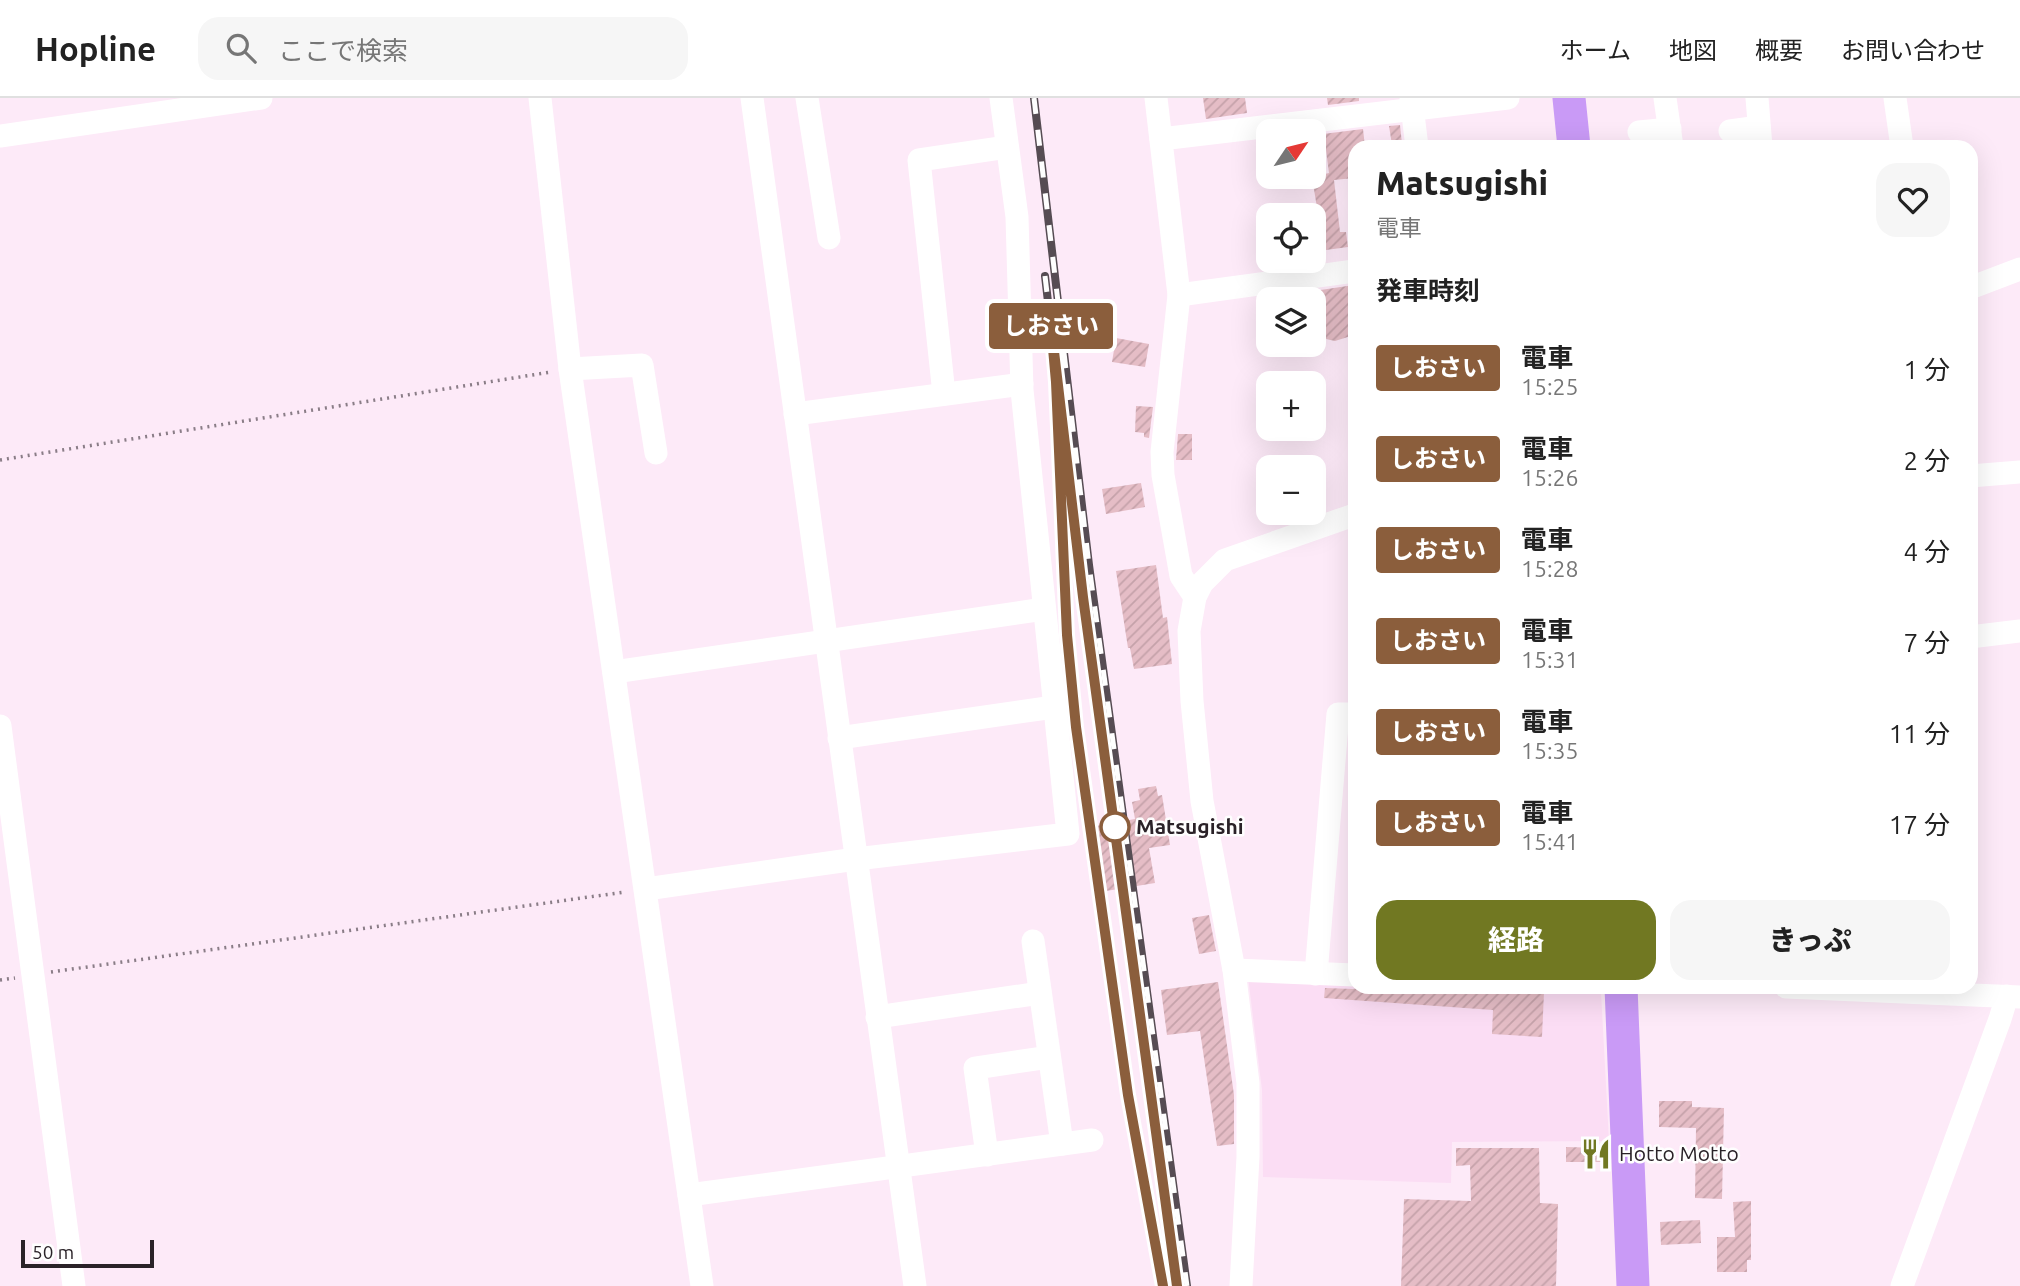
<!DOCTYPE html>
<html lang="ja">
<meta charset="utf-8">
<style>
body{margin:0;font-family:Ubuntu,"Noto Sans JP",sans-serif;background:#f6f6f6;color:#222;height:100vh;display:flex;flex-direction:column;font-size:26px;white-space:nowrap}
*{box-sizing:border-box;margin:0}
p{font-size:23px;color:#767676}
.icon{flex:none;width:38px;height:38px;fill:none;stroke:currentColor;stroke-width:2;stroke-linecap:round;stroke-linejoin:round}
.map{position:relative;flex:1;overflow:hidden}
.details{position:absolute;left:1348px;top:42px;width:630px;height:854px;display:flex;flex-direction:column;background:#fff;border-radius:21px;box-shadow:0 7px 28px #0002}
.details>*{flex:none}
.badge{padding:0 14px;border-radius:5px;font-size:24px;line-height:46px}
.needle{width:46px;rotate:55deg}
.buttons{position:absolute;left:1256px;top:21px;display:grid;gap:14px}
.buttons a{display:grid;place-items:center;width:70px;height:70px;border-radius:14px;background:#fff;box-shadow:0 7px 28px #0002;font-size:35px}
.scale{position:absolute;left:21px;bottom:18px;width:133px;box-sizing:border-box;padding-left:7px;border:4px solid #2a2228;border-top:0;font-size:19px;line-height:24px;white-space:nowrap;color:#2a2228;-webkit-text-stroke:5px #fefefe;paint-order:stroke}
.map>.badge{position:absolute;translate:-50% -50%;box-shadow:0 0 0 4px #fff}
h2{padding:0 28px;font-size:26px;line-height:63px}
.round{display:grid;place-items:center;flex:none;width:74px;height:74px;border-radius:21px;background:#f6f6f6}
.summary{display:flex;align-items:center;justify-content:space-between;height:119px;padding:0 28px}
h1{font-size:33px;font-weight:800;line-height:52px}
.cta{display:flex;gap:14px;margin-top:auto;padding:14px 28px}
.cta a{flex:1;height:80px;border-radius:21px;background:#717822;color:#fff;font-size:28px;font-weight:800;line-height:80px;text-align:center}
.cta a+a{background:#f6f6f6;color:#222}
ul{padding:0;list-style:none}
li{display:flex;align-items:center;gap:21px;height:91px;padding:0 28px}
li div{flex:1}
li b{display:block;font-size:26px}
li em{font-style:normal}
li .badge{min-width:77px;font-weight:700;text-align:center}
header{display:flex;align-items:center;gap:42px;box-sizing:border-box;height:98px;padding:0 35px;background:#fff;border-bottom:2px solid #e0e0e0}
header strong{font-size:33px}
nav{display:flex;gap:38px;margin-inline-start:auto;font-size:24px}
.search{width:490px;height:63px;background:#f6f6f6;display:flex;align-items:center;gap:18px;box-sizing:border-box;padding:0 24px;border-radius:21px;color:#767676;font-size:26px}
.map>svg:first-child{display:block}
.built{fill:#fbddf4}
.building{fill:url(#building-hatch)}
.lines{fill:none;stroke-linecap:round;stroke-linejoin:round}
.path{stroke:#8a7d87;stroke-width:3.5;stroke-dasharray:2 5;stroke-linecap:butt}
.minor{stroke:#fff;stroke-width:23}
.highway{stroke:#c99af6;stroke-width:33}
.rail-casing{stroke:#564c53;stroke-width:8}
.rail{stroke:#fefefe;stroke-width:5;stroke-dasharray:16;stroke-linecap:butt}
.line-casing{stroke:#fff;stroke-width:16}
.line{stroke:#8b5e3c;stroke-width:10}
.stop-dot{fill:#fff;stroke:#8b5e3c;stroke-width:3.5}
.labels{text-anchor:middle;stroke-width:5;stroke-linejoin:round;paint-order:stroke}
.stop-label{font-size:21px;font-weight:bold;fill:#2a2228;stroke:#fefefe;text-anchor:start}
.poi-label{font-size:21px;fill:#2a2228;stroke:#fefefe;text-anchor:start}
</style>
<header>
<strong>Hopline</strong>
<div class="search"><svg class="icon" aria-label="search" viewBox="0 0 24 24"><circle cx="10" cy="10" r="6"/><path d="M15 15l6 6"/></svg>ここで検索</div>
<nav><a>ホーム</a><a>地図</a><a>概要</a><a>お問い合わせ</a></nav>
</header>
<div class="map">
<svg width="2020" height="1188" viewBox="0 0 2020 1188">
<defs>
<pattern id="building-hatch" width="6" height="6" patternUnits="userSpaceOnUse" patternTransform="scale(1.75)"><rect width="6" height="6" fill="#e5bdc6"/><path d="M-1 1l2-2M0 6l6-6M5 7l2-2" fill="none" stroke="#c5a2aa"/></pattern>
</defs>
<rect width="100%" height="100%" fill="#fdeaf8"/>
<path class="built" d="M1248,879L1354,883V889H1478L1601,894L1609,1043L1452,1044L1451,1085L1263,1079L1262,992Z"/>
<g class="building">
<path d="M1203,0H1245L1247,15L1206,21Z"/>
<path d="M1327,0H1359V3L1328,7Z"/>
<path d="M1400,27L1402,46L1392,47L1389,28Z"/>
<path d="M1363,31L1365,49H1354V80L1334,82L1340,134H1346L1348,149L1326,152L1324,135L1314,136V117L1318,116L1312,79L1329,75L1325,44L1316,45L1315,37Z"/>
<path d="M1354,187V237L1335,243L1326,241L1324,224L1314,226V193Z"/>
<path d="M1116,240L1149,246L1145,269L1112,264Z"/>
<path d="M1136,308L1153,309L1149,340L1144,339V335L1135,334Z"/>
<path d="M1178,336H1192V362H1176Z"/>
<path d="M1141,385L1145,409L1106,416L1102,391Z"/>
<path d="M1156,467L1163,520L1167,519L1172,566L1134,571L1130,550H1128L1116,473Z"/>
<path d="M1156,688L1158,698L1162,697L1170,747L1149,750L1155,785L1106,793L1096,728L1135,721L1132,704L1140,702L1138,691Z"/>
<path d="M1209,817L1216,853L1199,856L1192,820Z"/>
<path d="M1218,884L1234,997V1046L1217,1048L1200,933L1167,937L1161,892Z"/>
<path d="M1361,889H1455L1544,894L1542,939L1492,936L1493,912L1324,900L1325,890L1353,891Z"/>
<path d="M1659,1003H1692V1009L1724,1010L1722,1101L1695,1100L1696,1030L1659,1029Z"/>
<path d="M1566,1049L1603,1050V1064H1566Z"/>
<path d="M1456,1050H1539L1540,1105L1558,1106L1556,1188H1401L1404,1101L1471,1103L1470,1067L1456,1068Z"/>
<path d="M1751,1103V1162H1747V1174H1717V1139H1735L1733,1104Z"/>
<path d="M1700,1122L1701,1145L1661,1147L1660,1124Z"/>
</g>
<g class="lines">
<g class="path">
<path d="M0,362L551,274"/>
<path d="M51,874L625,794"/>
<path d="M0,882L15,880"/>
</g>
<g class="minor">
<path d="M540,0L570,271L702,1188"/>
<path d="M752,0L915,1188"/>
<path d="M807,0L829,140"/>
<path d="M1156,0L1179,197L1162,354L1163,377L1181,478L1195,499"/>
<path d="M1411,0L1417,49"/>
<path d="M1665,0L1672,49"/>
<path d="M1757,0L1761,49"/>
<path d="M1895,0L1902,49"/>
<path d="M1730,33L1759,29"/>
<path d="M1639,34L1670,31"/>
<path d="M0,38L261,0"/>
<path d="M1161,41L1508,0"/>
<path d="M1970,190L2020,171"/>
<path d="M1179,197L1354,173"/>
<path d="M570,271L642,267L656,355"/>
<path d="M944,296L919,62L1007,49"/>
<path d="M795,316L1022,286"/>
<path d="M1970,378L2020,374"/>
<path d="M1970,539L2020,533"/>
<path d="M614,574L1044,511"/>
<path d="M0,628L74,1188"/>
<path d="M839,640L1054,609"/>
<path d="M646,791L856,761L1068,736L1022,292L1017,119L1001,0"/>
<path d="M1033,843L1062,1046"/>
<path d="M1234,872L1354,877"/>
<path d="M1316,876L1338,616H1354"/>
<path d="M1786,889L2020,899"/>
<path d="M877,919L1040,895"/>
<path d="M987,1057L975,970L1049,959"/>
<path d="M689,1097L1092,1042"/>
<path d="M1241,1188L1248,1059V985L1234,872L1202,703L1192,603L1189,533L1195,499L1202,485L1225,462L1354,417"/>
<path d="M1902,1188L2000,921L2007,898"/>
</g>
<g class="highway">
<path d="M1569,0L1574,49"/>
<path d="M1621,889L1633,1188"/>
</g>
<g class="rail-casing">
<g id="rail">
<path d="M1034,0L1089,467L1187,1188"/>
<path d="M1045,178L1073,418"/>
<path d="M1060,389L1067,537L1076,629L1128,997L1163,1188"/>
</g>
</g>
<use href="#rail" class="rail"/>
</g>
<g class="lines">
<g class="line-casing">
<path id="line" d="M1163,1188L1128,997L1076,629L1067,537L1056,284L1051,228L1083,499L1177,1188"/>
</g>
<use href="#line" class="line"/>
</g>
<defs>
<g id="restaurant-bare" transform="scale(2.415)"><path d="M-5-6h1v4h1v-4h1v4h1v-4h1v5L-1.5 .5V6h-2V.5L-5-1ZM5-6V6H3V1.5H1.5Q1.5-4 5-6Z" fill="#717822" stroke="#fefefe" stroke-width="2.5" paint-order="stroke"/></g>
</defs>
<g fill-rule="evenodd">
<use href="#restaurant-bare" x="1596" y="1056"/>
</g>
<circle class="stop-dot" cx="1115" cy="729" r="14"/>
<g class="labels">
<g class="stop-label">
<text x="1136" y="736">Matsugishi</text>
</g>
<g class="poi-label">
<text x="1619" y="1063">Hotto Motto</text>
</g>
</g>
</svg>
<div class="buttons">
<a><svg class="needle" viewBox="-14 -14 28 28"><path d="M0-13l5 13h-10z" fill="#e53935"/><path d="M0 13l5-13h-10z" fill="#767676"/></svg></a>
<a><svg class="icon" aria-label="locate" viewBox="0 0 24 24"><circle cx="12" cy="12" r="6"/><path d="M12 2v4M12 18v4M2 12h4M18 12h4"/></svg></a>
<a><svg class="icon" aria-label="layers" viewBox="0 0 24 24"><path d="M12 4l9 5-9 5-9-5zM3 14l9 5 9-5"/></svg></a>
<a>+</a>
<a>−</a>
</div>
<div class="scale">50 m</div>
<b class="badge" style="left:1051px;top:228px;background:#8b5e3c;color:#fff">しおさい</b>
<section class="details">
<div class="summary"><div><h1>Matsugishi</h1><p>電車</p></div><a class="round"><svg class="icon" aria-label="heart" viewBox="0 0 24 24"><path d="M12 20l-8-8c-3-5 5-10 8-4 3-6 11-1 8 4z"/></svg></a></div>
<h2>発車時刻</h2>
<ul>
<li><span class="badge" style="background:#8b5e3c;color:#fff">しおさい</span><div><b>電車</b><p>15:25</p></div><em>1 分</em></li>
<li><span class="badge" style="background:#8b5e3c;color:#fff">しおさい</span><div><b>電車</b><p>15:26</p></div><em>2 分</em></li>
<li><span class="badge" style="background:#8b5e3c;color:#fff">しおさい</span><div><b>電車</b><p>15:28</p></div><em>4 分</em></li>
<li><span class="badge" style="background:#8b5e3c;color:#fff">しおさい</span><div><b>電車</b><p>15:31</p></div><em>7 分</em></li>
<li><span class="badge" style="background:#8b5e3c;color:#fff">しおさい</span><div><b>電車</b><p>15:35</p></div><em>11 分</em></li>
<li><span class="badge" style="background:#8b5e3c;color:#fff">しおさい</span><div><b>電車</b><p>15:41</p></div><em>17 分</em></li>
</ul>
<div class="cta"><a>経路</a><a>きっぷ</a></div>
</section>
</div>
